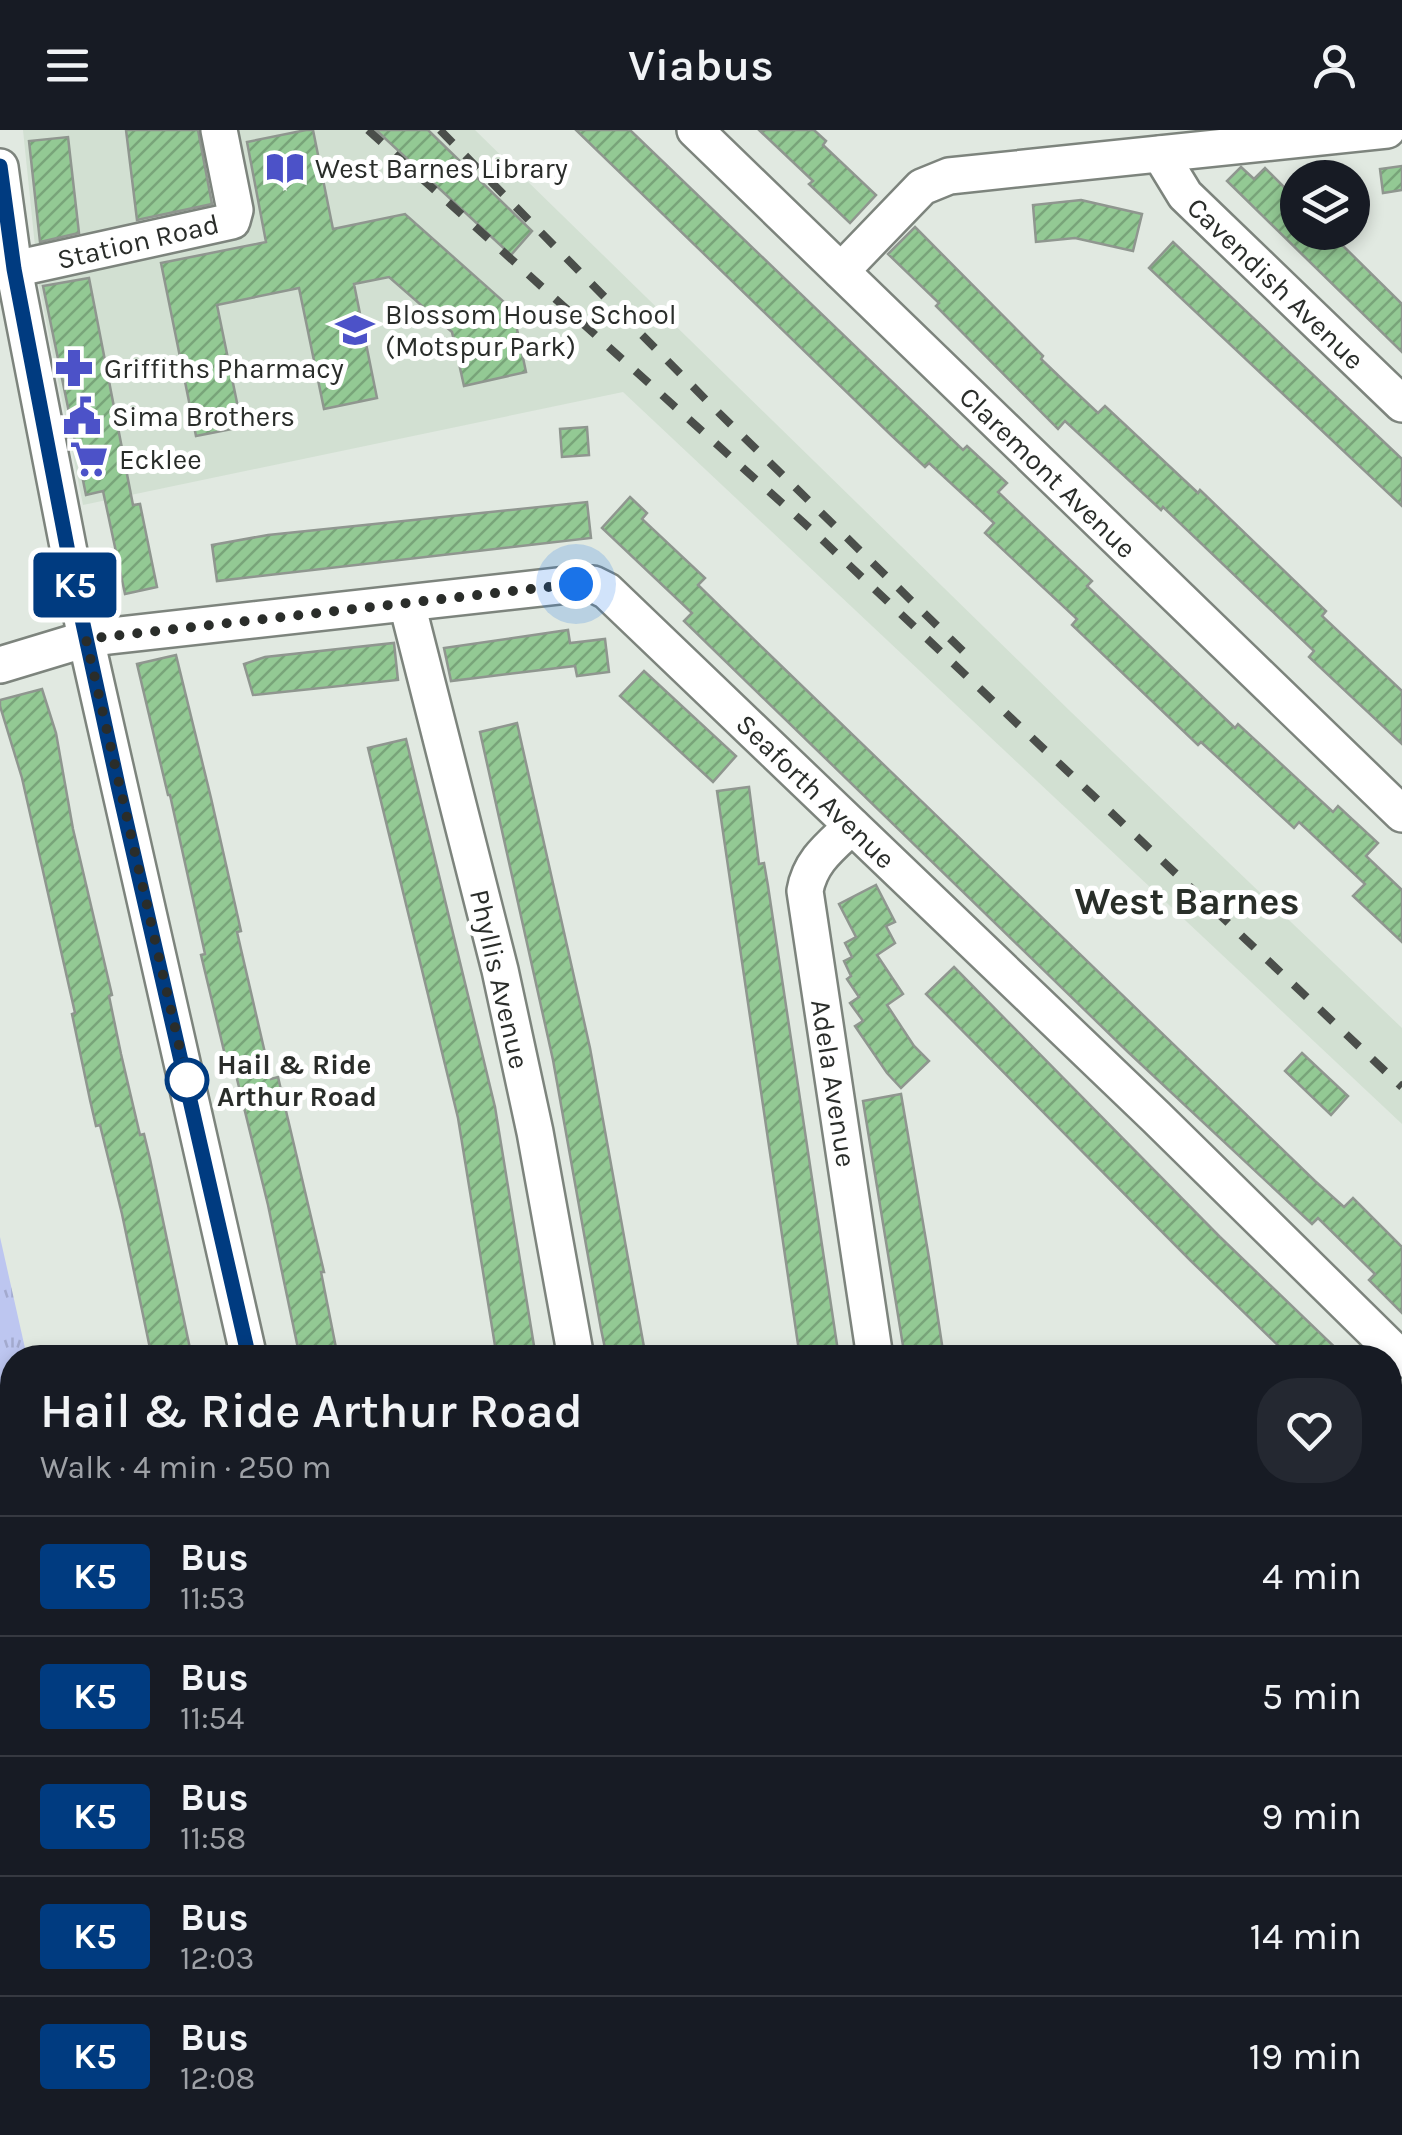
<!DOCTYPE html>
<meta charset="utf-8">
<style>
body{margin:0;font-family:Karla,sans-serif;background:#242831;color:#f1f3f6;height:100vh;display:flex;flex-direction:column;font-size:38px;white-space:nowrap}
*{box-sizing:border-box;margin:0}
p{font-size:32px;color:#9ea1a6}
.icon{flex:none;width:55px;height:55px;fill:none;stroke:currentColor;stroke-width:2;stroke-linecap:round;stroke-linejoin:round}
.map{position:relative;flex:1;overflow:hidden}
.panel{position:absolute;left:0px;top:1215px;width:1402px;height:790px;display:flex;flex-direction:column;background:#171b24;border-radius:40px 40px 0 0;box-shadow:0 5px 15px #0003}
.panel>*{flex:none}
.badge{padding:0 20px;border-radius:8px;font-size:35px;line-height:65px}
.controls{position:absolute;left:1280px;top:30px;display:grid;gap:20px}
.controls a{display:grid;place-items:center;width:90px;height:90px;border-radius:50%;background:#171b24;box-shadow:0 5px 15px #0003;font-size:50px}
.you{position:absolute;width:50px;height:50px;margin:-25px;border:8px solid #fff;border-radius:50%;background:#1a73e8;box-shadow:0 0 0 15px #1a73e833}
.map>.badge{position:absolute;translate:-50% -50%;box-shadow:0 0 0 5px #fff}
.round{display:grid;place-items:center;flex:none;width:105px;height:105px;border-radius:40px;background:#242831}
.head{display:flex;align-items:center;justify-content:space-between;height:170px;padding:0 40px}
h1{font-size:48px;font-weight:600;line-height:75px}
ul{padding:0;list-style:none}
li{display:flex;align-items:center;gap:30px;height:120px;padding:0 40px;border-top:2px solid #363941}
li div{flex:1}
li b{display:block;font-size:38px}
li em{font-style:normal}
li .badge{min-width:110px;font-weight:700;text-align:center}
header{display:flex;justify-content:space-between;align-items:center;height:130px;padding:0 40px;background:#171b24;font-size:45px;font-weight:600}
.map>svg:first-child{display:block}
.built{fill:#d2e0d2}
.grass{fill:url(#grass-tufts)}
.building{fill:url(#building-hatch);stroke:#8f968f;stroke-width:2.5}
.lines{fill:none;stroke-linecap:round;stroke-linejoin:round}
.minor-casing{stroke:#7d847d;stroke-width:40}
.minor{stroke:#fff;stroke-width:35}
.rail{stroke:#4a4e4a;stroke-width:8;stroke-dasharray:18 18;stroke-linecap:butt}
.line-casing{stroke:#fff;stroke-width:22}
.line{stroke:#003b80;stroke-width:15}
.walk{stroke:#2a2d2a;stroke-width:10;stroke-dasharray:0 18}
.stop-dot{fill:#fff;stroke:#003b80;stroke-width:5}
.labels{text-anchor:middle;stroke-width:10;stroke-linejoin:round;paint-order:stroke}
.poi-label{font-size:28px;fill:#2a2d2a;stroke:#fff;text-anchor:start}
.street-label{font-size:28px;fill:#2a2d2a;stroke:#fff}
.stop-label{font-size:28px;font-weight:bold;fill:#2a2d2a;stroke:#fff;text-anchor:start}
.district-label{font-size:38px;font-weight:bold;fill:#292f29;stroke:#fff}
</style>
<header><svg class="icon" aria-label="menu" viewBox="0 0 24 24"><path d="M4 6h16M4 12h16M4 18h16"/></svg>Viabus<svg class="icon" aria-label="person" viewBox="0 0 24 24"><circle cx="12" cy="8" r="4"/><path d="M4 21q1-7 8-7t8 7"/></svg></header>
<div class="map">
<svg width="1402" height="2005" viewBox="0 0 1402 2005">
<defs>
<pattern id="grass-tufts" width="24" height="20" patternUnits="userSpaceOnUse" patternTransform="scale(2.5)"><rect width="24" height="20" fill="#bdc6f0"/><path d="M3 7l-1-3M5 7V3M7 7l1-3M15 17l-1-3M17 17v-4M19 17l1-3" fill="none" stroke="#a3aace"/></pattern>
<pattern id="building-hatch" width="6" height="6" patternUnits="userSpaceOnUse" patternTransform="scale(2.5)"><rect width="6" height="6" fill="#93c994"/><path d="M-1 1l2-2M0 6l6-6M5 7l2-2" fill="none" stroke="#78a479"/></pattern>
</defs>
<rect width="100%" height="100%" fill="#e1e9e1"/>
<path class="built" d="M23,0H475L1071,582L1402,898V994L623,262L83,375L39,155Z"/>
<path class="grass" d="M0,1107L27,1227L12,1228V1353L0,1338Z"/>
<g class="building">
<path d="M126,0H198L212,74L137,90Z"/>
<path d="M306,0H313L333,99L405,84L513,180L526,242L464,256L452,202L389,147L354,154L377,268L324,279L299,158L217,175L242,297L196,306L161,133L266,112L247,12Z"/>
<path d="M376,0H428L532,101L511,125Z"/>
<path d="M576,0H630L963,320L967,316L1007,353L998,362L1092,451L1087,456L1235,598L1238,594L1333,682L1338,676L1378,713L1366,726L1402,760V812L1353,766L1365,754L1299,692L1294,698L1201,612L1198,615L1072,495L1077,489L985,403L994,393L929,333L925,337L891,305Z"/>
<path d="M759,0H814L826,11L823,15L876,65L850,93L809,54L813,51Z"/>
<path d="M68,7L79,103L40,112L29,11Z"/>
<path d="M1402,36V60L1383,63L1380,39Z"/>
<path d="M1241,37L1254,49L1265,38L1298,71V102H1329L1402,174V222L1227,51Z"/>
<path d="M1081,70L1142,84L1133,121L1075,108L1036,112L1033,75Z"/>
<path d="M915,97L1043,226L1041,229L1065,252L1098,283L1105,276L1198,363L1200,360L1326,481L1322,486L1402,561V614L1309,527L1314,521L1163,377L1161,380L1065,291L1058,299L936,176L939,173L888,124Z"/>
<path d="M1173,112L1402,329V376L1149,138Z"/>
<path d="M89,148L133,375L140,374L157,457L125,464L103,361L86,365L43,156Z"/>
<path d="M587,297L589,325L562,327L560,299Z"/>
<path d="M630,367L647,383L642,389L705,448L698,455L771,526L1315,1051L1344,1077L1353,1068L1402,1117V1183L1369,1150L1375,1144L1318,1088L1312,1094L1128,922L684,491L692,483L602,398Z"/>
<path d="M587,372L591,408L217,451L212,415L268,405Z"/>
<path d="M568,500L570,513L605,509L609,542L577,546L575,536L451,551L444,518Z"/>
<path d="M394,513L398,550L253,565L244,534L265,527Z"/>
<path d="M176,525L211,668L241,801L237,802L271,949L278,947L324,1142H321L338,1228H300L268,1075L236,945L230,946L201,825L205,824L170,665H168L137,534Z"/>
<path d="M644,541L736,626L713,652L620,566Z"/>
<path d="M42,559L56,603L73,699L112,865L109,866L121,924L140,1005L144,1004L150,1029L192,1228H152L122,1084L100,995L96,996L90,970L72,884L75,883L22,648L0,576V570Z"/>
<path d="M517,593L590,918L646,1228H607L601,1199L553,930L480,602Z"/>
<path d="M406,609L495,977L536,1228H497L458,988L368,618Z"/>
<path d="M749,657L759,734L764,733L768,756L839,1228H800L717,661Z"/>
<path d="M876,755L895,792L886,796L895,813L877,825L903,864L887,875L914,916L929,931L901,958L887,943L855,896L863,891L850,873L859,867L847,849L851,846L844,831L852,827L845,813L856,807L839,774Z"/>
<path d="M954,837L1220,1107L1346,1228H1291L1191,1131L926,864Z"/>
<path d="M1302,923L1348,966L1331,985L1285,941Z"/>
<path d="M901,964L929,1128L944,1228H905L863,971Z"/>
</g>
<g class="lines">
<g class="minor-casing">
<g id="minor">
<path d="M695,0L1402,684"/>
<path d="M1160,24L1185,65L1402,274"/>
<path d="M0,37L14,139L86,509L249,1228"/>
<path d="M14,139L232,91L235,80L219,0"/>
<path d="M841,141L922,57L949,46L1387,0"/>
<path d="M407,474L500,840L535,1002L576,1228"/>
<path d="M0,535L86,509L110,506L576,454H593L607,461L1156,987L1402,1229"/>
<path d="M852,696C831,716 810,731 805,761L875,1228"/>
<path d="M1390,1345L1402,1338"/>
<path d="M0,1644L12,1678"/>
<path d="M1390,1673L1402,1691"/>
<path d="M129,1992L134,2005"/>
<path d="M508,1992L513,2005"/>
<path d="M822,1992L826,2005"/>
<path d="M1139,1992L1143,2005"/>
</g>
</g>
<use href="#minor" class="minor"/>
<g class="rail">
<path d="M368,0L814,402L1402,957"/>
<path d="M440,0L717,281L964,522"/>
</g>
</g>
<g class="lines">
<g class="line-casing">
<path id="line" d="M0,36L14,139L72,443L119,660L249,1228"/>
</g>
<use href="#line" class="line"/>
<path class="walk" d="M187,950L86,509L576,454"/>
</g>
<defs>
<g id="library-bare" transform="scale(3)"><path d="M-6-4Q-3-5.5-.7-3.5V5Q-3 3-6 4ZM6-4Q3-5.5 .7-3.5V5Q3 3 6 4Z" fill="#4c52c8" stroke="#fff" stroke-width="2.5" paint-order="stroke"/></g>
<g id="school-bare" transform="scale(3)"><path d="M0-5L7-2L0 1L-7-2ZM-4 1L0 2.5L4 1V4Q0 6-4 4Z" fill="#4c52c8" stroke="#fff" stroke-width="2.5" paint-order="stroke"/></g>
<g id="pharmacy-bare" transform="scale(3)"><path d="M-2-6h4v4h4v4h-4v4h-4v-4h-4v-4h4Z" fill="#4c52c8" stroke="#fff" stroke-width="2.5" paint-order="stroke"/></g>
<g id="civic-bare" transform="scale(3)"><path d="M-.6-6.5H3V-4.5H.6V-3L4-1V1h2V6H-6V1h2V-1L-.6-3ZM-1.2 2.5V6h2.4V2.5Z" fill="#4c52c8" stroke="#fff" stroke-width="2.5" paint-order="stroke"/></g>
<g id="supermarket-bare" transform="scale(3)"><path d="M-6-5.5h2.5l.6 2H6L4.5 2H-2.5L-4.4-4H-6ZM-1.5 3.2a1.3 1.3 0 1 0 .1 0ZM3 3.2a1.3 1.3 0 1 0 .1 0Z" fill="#4c52c8" stroke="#fff" stroke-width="2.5" paint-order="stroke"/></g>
</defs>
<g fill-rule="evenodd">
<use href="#library-bare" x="285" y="38"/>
<use href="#school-bare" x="355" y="200"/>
<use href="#pharmacy-bare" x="74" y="238"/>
<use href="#civic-bare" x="82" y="286"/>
<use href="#supermarket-bare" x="89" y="329"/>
</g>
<circle class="stop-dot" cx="187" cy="950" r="20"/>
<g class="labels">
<g class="poi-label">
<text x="315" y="48">West Barnes Library</text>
<text x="385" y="194">Blossom House School<tspan x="385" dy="32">(Motspur Park)</tspan></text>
<text x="104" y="248">Griffiths Pharmacy</text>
<text x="112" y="296">Sima Brothers</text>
<text x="119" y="339">Ecklee</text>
</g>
<g class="street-label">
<text transform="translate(138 111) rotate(-13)" y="10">Station Road</text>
<text transform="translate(1276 153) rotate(44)" y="10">Cavendish Avenue</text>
<text transform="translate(1048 342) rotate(44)" y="10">Claremont Avenue</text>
<text transform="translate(816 661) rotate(44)" y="10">Seaforth Avenue</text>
<text transform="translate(500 849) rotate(77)" y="10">Phyllis Avenue</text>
<text transform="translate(834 953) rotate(81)" y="10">Adela Avenue</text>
</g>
<g class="stop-label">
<text x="217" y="944">Hail &amp; Ride<tspan x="217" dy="32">Arthur Road</tspan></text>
</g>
<g class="district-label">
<text x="1187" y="784">West Barnes</text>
</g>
</g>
</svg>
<div class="controls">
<a><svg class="icon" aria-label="layers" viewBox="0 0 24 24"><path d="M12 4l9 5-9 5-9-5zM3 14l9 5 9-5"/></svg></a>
</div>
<div class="you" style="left:576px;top:454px"></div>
<b class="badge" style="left:75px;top:455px;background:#003b80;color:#fff">K5</b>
<section class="panel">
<div class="head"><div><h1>Hail &amp; Ride Arthur Road</h1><p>Walk · 4 min · 250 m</p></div><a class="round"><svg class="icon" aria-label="heart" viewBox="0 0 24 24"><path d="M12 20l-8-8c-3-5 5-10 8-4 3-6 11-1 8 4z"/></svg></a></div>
<ul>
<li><span class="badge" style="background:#003b80;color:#fff">K5</span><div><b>Bus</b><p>11:53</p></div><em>4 min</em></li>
<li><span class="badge" style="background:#003b80;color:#fff">K5</span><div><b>Bus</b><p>11:54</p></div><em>5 min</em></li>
<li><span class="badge" style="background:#003b80;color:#fff">K5</span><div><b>Bus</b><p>11:58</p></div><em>9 min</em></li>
<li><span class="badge" style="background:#003b80;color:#fff">K5</span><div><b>Bus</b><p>12:03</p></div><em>14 min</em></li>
<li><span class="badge" style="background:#003b80;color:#fff">K5</span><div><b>Bus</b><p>12:08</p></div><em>19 min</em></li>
</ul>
</section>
</div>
